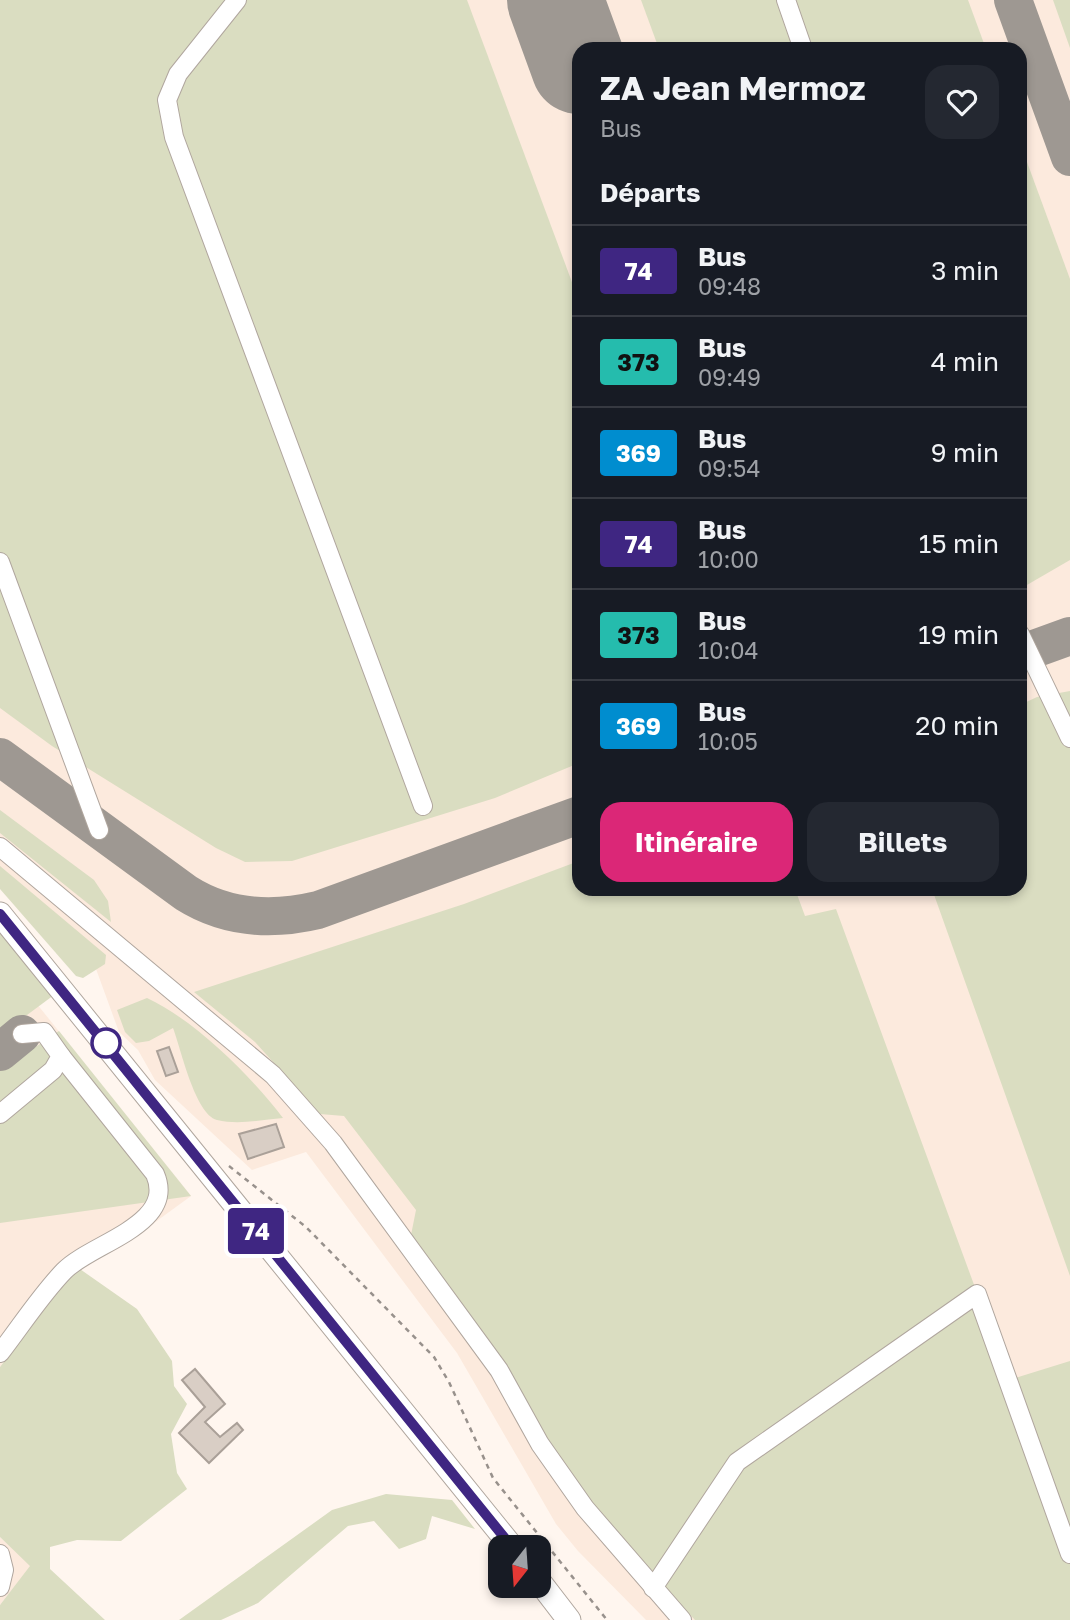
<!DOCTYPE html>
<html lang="fr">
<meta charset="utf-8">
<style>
body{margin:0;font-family:"Golos Text",sans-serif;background:#242831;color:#f1f3f6;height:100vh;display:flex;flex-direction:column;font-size:26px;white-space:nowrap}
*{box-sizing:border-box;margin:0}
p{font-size:23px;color:#9ea1a6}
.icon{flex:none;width:38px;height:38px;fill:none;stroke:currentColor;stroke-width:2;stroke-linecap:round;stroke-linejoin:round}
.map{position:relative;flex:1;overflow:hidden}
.side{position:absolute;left:572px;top:42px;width:455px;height:854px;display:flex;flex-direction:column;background:#171b24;border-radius:21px;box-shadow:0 4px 10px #0003}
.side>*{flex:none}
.badge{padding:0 14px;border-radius:5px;font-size:24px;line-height:46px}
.needle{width:46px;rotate:197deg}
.tools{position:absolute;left:488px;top:1535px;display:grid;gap:14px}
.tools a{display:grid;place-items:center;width:63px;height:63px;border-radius:14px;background:#171b24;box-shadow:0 4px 10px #0003;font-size:35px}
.map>.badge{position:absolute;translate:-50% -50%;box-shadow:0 0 0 4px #fff}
h2{padding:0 28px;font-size:26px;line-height:63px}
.round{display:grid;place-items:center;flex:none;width:74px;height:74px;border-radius:21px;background:#242831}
.headline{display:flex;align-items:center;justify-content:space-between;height:119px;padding:0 28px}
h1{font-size:33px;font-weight:700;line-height:52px}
.primary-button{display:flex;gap:14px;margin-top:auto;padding:14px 28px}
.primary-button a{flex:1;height:80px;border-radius:21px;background:#db2777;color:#fff;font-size:28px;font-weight:700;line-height:80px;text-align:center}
.primary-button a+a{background:#242831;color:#f1f3f6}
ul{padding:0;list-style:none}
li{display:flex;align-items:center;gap:21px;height:91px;padding:0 28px;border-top:2px solid #363941}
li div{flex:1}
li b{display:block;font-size:26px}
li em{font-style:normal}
li .badge{min-width:77px;font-weight:700;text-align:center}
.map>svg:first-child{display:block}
.built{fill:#fceadd;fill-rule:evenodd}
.green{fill:#daddc1}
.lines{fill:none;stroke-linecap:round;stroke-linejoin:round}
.taxiway{stroke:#9e9892;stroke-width:38}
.runway{stroke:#9e9892;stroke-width:96}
.building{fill:#d9cec5;stroke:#aaa098;stroke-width:2}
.minor-casing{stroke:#b0a69e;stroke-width:20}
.major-casing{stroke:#b0a69e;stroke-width:25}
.path{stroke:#98918c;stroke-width:2.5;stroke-dasharray:5 5;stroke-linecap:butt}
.minor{stroke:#fff;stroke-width:18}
.major{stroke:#fff;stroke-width:23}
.line-casing{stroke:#fff;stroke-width:16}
.line{stroke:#3f2682;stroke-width:10}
.stop-dot{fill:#fff;stroke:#3f2682;stroke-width:3.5}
</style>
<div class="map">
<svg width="1070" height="1620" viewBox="0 0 1070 1620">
<rect width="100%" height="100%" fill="#fff6ef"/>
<g class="built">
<path d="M0,0H1070V1620H646L578,1551L556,1524L457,1353L306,1152L252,1170L155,1080L138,1050L119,1032L88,947L0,874ZM579,49H1020V889H579Z"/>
<path d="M0,958L191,1196L121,1247L77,1267L0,1367Z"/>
<path d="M0,1537L31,1566L0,1605Z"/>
</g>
<g class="green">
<path d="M0,0H467L579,301V763L495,798L292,861L245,862L216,848L52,746L0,708Z"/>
<path d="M641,0H968L986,49H659Z"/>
<path d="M1053,0H1070V48Z"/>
<path d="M1020,143L1070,279V560L1020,589Z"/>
<path d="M1070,691V1276L932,889H1020V705L1037,697Z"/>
<path d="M0,810L94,880L108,901L111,922L0,833Z"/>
<path d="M579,861V889H795L805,916L836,909L1009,1380L1070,1361V1620H695L602,1520L567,1472L491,1343L411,1235L416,1210L344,1116L320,1114L255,1042L194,992L464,904Z"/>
<path d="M0,866L106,955L105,964L83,978L76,976L0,889Z"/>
<path d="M0,930L54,995L0,1035Z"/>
<path d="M147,998C196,1021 250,1075 283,1118C261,1120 238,1125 217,1120C195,1114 181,1049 173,1028L149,1041L136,1043L125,1032L117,1010Z"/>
<path d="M59,1031L191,1196L0,1223V1071Z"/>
<path d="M77,1267L137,1309L172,1361L174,1386L187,1404L171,1434L177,1473L187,1489L121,1541L77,1540L50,1547V1569L105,1620H0V1605L30,1566L0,1537V1367Z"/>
<path d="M386,1494L452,1500L475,1529L432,1516L426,1539L399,1549L374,1521L348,1526L258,1603L221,1620H179L332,1510Z"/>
</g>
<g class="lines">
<g class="taxiway">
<path d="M1013,0L1070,157"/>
<path d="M1020,654L1070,636"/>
<path d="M0,757L186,893C227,919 272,921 318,910L579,815"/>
<path d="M0,1052L22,1034"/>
</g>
<path class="runway" d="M555,0L579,66"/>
</g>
<g class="building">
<path d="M169,1047L178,1072L166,1076L157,1051Z"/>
<path d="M276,1124L284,1147L248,1159L239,1134Z"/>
<path d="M195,1369L225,1404L205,1422L220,1437L237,1423L243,1430L209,1463L179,1433L205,1407L182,1380Z"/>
</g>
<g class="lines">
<g class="minor-casing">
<g id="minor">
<path d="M237,0L178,74L167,100L174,137L423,806"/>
<path d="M786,0L803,49"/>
<path d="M0,562L99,830"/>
<path d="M1020,634L1070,738"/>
<path d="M0,847L273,1075L333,1143L499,1370L540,1444L585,1508L682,1620"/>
<path d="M0,1114L53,1070L61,1056L44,1032L22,1034"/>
<path d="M0,1353C21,1326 40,1296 64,1271C91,1243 177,1225 155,1174L61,1056"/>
<path d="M0,1554L4,1570L0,1587"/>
<path d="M653,1588L737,1462L977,1294L1070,1554"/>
</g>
</g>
<g class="major-casing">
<g id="major">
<path d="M0,914L512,1547"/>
<path d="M539,1581L569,1620"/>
</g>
</g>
<path class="path" d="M229,1166L306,1227L434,1357L449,1382L493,1478L607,1620"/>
<use href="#minor" class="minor"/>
<use href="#major" class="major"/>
</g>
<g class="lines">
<g class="line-casing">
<path id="line" d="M0,914L512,1547"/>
</g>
<use href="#line" class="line"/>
</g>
<circle class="stop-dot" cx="106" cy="1043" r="14"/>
</svg>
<div class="tools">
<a><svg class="needle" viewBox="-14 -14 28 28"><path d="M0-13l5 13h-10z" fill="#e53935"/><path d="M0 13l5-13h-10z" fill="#9ea1a6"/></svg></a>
</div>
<b class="badge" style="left:256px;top:1231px;background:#3f2682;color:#fff">74</b>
<section class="side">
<div class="headline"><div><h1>ZA Jean Mermoz</h1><p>Bus</p></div><a class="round"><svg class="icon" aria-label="heart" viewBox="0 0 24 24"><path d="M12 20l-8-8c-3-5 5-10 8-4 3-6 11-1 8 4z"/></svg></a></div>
<h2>Départs</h2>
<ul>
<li><span class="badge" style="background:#3f2682;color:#fff">74</span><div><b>Bus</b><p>09:48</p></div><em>3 min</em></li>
<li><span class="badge" style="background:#25bcad;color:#111">373</span><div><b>Bus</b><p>09:49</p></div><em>4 min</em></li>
<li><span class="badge" style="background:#008dcf;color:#fff">369</span><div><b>Bus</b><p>09:54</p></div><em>9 min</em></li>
<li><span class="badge" style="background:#3f2682;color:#fff">74</span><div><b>Bus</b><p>10:00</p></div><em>15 min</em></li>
<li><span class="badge" style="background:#25bcad;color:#111">373</span><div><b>Bus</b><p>10:04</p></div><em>19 min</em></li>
<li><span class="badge" style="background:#008dcf;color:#fff">369</span><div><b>Bus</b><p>10:05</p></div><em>20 min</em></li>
</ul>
<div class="primary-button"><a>Itinéraire</a><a>Billets</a></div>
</section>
</div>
